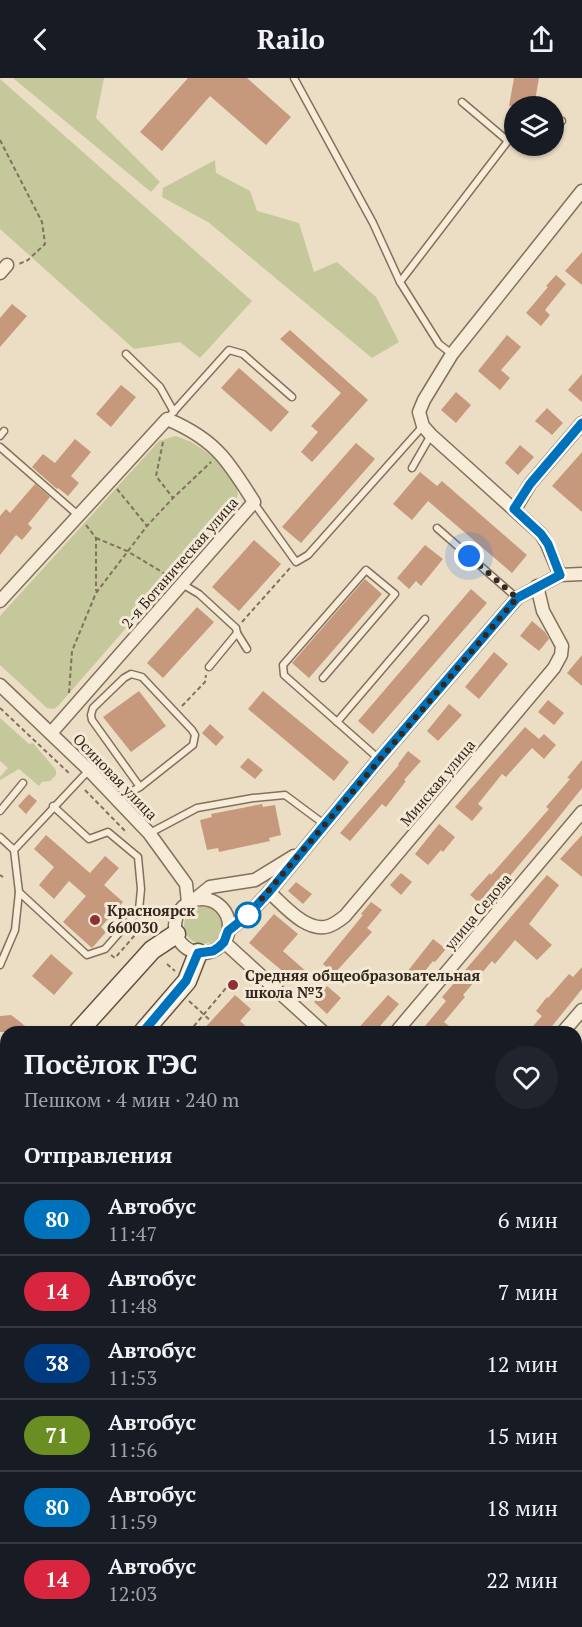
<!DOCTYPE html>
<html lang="ru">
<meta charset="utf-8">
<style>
body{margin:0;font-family:"PT Serif",serif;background:#20242c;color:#f1f3f6;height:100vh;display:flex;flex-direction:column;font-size:22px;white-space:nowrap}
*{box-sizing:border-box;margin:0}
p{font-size:20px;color:#9ea1a6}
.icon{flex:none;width:33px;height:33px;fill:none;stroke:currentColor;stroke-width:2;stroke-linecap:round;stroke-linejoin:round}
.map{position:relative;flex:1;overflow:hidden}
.panel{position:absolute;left:0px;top:948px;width:582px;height:602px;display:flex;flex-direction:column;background:#171b24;border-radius:18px 18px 0 0;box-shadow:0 2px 4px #0004}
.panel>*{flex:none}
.badge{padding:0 12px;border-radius:20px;font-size:21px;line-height:39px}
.tools{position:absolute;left:504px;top:18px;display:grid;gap:12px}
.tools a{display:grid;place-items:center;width:60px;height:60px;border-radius:50%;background:#171b24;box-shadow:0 2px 4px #0004;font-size:30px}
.you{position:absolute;width:30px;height:30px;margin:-15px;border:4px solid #fff;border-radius:50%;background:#1a73e8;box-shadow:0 0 0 9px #1a73e833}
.map>.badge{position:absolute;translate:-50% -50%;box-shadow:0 0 0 3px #fff}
h2{padding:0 24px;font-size:22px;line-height:54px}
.round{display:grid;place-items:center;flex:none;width:63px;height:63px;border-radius:32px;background:#20242c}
.headline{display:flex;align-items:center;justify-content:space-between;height:102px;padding:0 24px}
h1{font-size:28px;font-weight:700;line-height:45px}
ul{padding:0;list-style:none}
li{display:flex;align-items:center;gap:18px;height:72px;padding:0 24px;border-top:2px solid #363941}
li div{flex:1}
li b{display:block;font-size:22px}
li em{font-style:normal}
li .badge{min-width:66px;font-weight:700;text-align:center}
header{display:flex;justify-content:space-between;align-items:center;height:78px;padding:0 24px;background:#171b24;font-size:27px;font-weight:700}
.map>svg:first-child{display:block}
.green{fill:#c4c89a}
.building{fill:#c6997d}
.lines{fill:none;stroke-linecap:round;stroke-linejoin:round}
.lane-casing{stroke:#84705c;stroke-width:9}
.street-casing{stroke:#84705c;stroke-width:15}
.secondary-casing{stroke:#66523f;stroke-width:21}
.path{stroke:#84705c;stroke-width:2;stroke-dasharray:4.5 3;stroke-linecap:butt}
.lane{stroke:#f6ecd7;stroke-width:6}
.street{stroke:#f6ecd7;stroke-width:12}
.secondary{stroke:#f6ecd7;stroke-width:18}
.line-casing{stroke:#fff;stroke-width:14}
.line{stroke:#0072bc;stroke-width:9}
.walk{stroke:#35291f;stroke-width:6;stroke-dasharray:0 10.8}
.stop-dot{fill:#fff;stroke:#0072bc;stroke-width:3}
.poi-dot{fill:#8f3134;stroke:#f3e9d4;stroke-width:2}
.labels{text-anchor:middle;stroke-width:6;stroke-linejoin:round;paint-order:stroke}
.street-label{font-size:15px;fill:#35291f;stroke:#f3e9d4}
.poi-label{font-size:15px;font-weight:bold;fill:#35291f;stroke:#f3e9d4;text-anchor:start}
</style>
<header><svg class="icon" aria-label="back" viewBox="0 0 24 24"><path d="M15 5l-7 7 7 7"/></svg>Railo<svg class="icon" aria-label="share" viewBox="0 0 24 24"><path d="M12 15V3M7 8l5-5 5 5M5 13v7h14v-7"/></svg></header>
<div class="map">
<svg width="582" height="1549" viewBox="0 0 582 1549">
<rect width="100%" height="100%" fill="#ebdec5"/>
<g class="green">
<path d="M13,0H104L96,40L160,104L151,114Z"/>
<path d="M0,1L252,223L200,280L180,264L134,271L0,151Z"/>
<path d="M215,82L216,95L250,113L257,133L299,145L314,194L337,184L376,219L399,264L372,280L208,144L162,119L163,110Z"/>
<path d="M176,358C180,360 185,361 189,363C205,371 243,400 237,420C236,424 231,429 229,432L58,628L54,631L47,630L0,587V538L159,363Z"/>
<path d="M0,640L29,666L33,665L56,692V697L50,703L42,704L39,708L19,691L0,702V699L8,690L0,683Z"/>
<circle cx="203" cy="847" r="19"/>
<path d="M6,1058V1088L0,1095V1065Z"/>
</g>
<g class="building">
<path d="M188,0H247L291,39L266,67L210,18L162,73L140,54Z"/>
<path d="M514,0H539L534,28H509Z"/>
<path d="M582,174V207L565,193Z"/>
<path d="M556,197L566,206L545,232L550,237L541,248L526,235L548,209L546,208Z"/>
<path d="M12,226L27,238L0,269V240Z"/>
<path d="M290,252L368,322L312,384L301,374L318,354L311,348L341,315L280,261Z"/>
<path d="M507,257L521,269L501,292L510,300L500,312L478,293Z"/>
<path d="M239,290L289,334L271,354L221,310Z"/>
<path d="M582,296V324L568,312Z"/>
<path d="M121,307L136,319L111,349L96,336Z"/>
<path d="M456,314L471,327L456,345L441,332Z"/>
<path d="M547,330L563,345L552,357L535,343Z"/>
<path d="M75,361L91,374L71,398L79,405L68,418L58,410L57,411L32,389L43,376L55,385Z"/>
<path d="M356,365L375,381L301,465L282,449Z"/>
<path d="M520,367L534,379L518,397L505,385Z"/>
<path d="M582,374V434L552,408Z"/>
<path d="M420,394L437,408L442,403L527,477L512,495L428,423L412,442L393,426Z"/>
<path d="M35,406L50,419L28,446L32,450L22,462L16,457L0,477V438L6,431L10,435Z"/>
<path d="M254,462L281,486L239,533L212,509Z"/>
<path d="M425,467L443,481L421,508L416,503L409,511L397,500Z"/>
<path d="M365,501L382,516L309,600L292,585Z"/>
<path d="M471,511L487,525L373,656L358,643Z"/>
<path d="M197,529L214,544L163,600L147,585Z"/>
<path d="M532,543L545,554L549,561L539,573L520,558Z"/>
<path d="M494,574L508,586L479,621L465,609Z"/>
<path d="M582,577V608L567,595Z"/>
<path d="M139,613L166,648L131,674L103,639Z"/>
<path d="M263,613L349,684L334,703L248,631Z"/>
<path d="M548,622L564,635L554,647L538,634Z"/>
<path d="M449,626L462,637L438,663L427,653Z"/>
<path d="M210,646L224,659L216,668L202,655Z"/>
<path d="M525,649L539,661L544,656L556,667L544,681L532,670L506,699L502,696L478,726L483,730L472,743L455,729Z"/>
<path d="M408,673L421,683L404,702L406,703L386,729L382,726L350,763L340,755L399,687L398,686Z"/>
<path d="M248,680L263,692L255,701L240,689Z"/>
<path d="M582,682V710L550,750L484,829L470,817L490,795L491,797L549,731L546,729L570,701L567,700Z"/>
<path d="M29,716L37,723L26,736L18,728Z"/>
<path d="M262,726L263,729L275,727L281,757L269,760L270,763L219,774L218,770L207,772L200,742L212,739L211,736Z"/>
<path d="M439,746L455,759L443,774L441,772L428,787L415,776Z"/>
<path d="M46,757L90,795L105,778L119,790L104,807L123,824L101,849L106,854L92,870L63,844L86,818L69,803L54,821L39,807L54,789L34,771Z"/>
<path d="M582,757V799L560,781Z"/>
<path d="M401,795L412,804L401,817L390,807Z"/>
<path d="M547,797L559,807L529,846L552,867L537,882L515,862L495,886L492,883L463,917L465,919L444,944L449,948L444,954H433L425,948L446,923L442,919Z"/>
<path d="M296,804L312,816L303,826L288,813Z"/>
<path d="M371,824L382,832L367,850L372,854L334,896L323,886L363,837L361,836Z"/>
<path d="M274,836L298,856L283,873L308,895L298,906L249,865Z"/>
<path d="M433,861L446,871L435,884L433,883L417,903L407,894Z"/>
<path d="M51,876L73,895L54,917L32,898Z"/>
<path d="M582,889V911L553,947L546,954H528L542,938L536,933L547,919L548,920L569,896L573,899Z"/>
<path d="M327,908L341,920L327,936L314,924Z"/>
<path d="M235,917L251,931L240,943L252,954H201Z"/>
<path d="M388,917L399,926L375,954H355Z"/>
<path d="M11,937L19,943L32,954H0V938Z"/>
</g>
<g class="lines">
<g class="lane-casing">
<g id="lane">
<path d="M294,0L373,145L400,204"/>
<path d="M554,48L562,43"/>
<path d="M126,276L160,309L174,334"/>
<path d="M452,276L439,266L400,204L508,63L462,24"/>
<path d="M167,341L229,272L243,276L292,319"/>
<path d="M0,358L4,353"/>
<path d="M0,369L78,437"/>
<path d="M412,390L431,357"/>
<path d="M254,425L296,484L308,477L423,348"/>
<path d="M437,450L517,520"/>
<path d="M182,506L199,516L236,550L237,555L209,589"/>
<path d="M237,555L247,571"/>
<path d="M323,600L395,516L366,492L283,587L284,597L379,681"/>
<path d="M337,644L425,541"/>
<path d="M117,721L140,709L193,667L195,657L192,652L142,599L131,596L124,600L93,630L91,637L92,642L140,709"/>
<path d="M0,733L23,705"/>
<path d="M150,755L197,730L253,720L285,717L324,746"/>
<path d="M0,759L14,772"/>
<path d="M19,814L87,877L105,871L139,832L141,811L138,779L108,754L89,761L53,728"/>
<path d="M0,887L15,852L19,814L14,772L89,692"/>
<path d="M0,1168L6,1172"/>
<path d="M0,1326L6,1328"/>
</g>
</g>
<g class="street-casing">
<g id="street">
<path d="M0,195L7,187"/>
<path d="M515,431L530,406L582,345"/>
<path d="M560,497L547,466L541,456L431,357L423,348L419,334L424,322L452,276L582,113"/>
<path d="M0,523L167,341C186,349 208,362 222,378C234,392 244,408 254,424L51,655"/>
<path d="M0,607L89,692L149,755L186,806L188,824"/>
<path d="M269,814C283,826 307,856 329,848C335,846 340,842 345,838L554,590L561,577L562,568L543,533L537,508"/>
<circle cx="202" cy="848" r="27"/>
<path d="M194,822L210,809L255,802L294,778"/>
<path d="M228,853L248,837L269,814L379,681L517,520L560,497L582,496"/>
<path d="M224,864L323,954"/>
<path d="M396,954L582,734"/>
<path d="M563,954L582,932"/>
<path d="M576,1136L582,1129"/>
<path d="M576,1174L582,1179"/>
<path d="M576,1333L582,1326"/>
<path d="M0,1417L6,1410"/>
<path d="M223,1549L228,1544"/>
<path d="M382,1549L387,1544"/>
</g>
</g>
<g class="secondary-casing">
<g id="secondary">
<path d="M78,954L152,872L176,856"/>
<path d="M143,954L187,903L198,875"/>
<path d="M0,1046L6,1039"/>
<path d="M0,1119L6,1113"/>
</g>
</g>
<g class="path">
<path d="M0,62L42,144L45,166L28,182L19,186"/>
<path d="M163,364L156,398L173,420"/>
<path d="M117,411L147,448"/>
<path d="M86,447L96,460V513"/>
<path d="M96,460L127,473L172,500"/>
<path d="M242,544L290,490"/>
<path d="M69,615L72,573L96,515L147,448L173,420L211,384"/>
<path d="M182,628L205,604L206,597"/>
<path d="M0,630L71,697"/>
<path d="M85,712L127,755"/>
<path d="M0,797L3,799"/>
<path d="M111,877L115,880L135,857"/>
<path d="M167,886L175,893"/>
<path d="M189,923L211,943"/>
<path d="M189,954L231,904"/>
<path d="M0,1078L6,1072"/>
</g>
<use href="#lane" class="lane"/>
<use href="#street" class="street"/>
<use href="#secondary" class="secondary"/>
</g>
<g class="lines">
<g class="line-casing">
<path id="line" d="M143,954L186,903L198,875L213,873L219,869L224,864L228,853L248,837L269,814L379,681L517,520L560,497L548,466L541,456L514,431L530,406L582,345"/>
</g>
<use href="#line" class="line"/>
<path class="walk" d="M248,837L517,520L469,478"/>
</g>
<circle class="stop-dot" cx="248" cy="837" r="12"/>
<g class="poi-dot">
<circle cx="95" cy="842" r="6"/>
<circle cx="233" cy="907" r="6"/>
</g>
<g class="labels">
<g class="street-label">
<text transform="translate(180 485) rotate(-49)" y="5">2-я Ботаническая улица</text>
<text transform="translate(115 699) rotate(46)" y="5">Осиновая улица</text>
<text transform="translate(438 705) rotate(-50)" y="5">Минская улица</text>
<text transform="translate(478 834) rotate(-50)" y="5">улица Седова</text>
</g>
<g class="poi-label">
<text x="107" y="838">Красноярск<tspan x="107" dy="17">660030</tspan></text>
<text x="245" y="903">Средняя общеобразовательная<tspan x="245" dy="17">школа №3</tspan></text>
</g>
</g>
</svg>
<div class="tools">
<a><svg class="icon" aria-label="layers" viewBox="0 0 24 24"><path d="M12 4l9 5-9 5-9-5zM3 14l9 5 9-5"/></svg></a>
</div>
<div class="you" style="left:469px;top:478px"></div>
<section class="panel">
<div class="headline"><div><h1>Посёлок ГЭС</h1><p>Пешком · 4 мин · 240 m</p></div><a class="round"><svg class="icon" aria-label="heart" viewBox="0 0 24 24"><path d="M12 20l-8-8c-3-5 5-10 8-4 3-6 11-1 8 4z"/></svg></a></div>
<h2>Отправления</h2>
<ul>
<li><span class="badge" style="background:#0072bc;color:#fff">80</span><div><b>Автобус</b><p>11:47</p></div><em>6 мин</em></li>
<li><span class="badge" style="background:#d7263d;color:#fff">14</span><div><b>Автобус</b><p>11:48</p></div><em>7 мин</em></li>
<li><span class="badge" style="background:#003b80;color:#fff">38</span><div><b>Автобус</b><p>11:53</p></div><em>12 мин</em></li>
<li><span class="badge" style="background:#6b8e23;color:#fff">71</span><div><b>Автобус</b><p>11:56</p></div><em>15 мин</em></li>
<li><span class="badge" style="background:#0072bc;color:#fff">80</span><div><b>Автобус</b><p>11:59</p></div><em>18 мин</em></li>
<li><span class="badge" style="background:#d7263d;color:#fff">14</span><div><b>Автобус</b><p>12:03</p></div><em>22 мин</em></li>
</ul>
</section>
</div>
